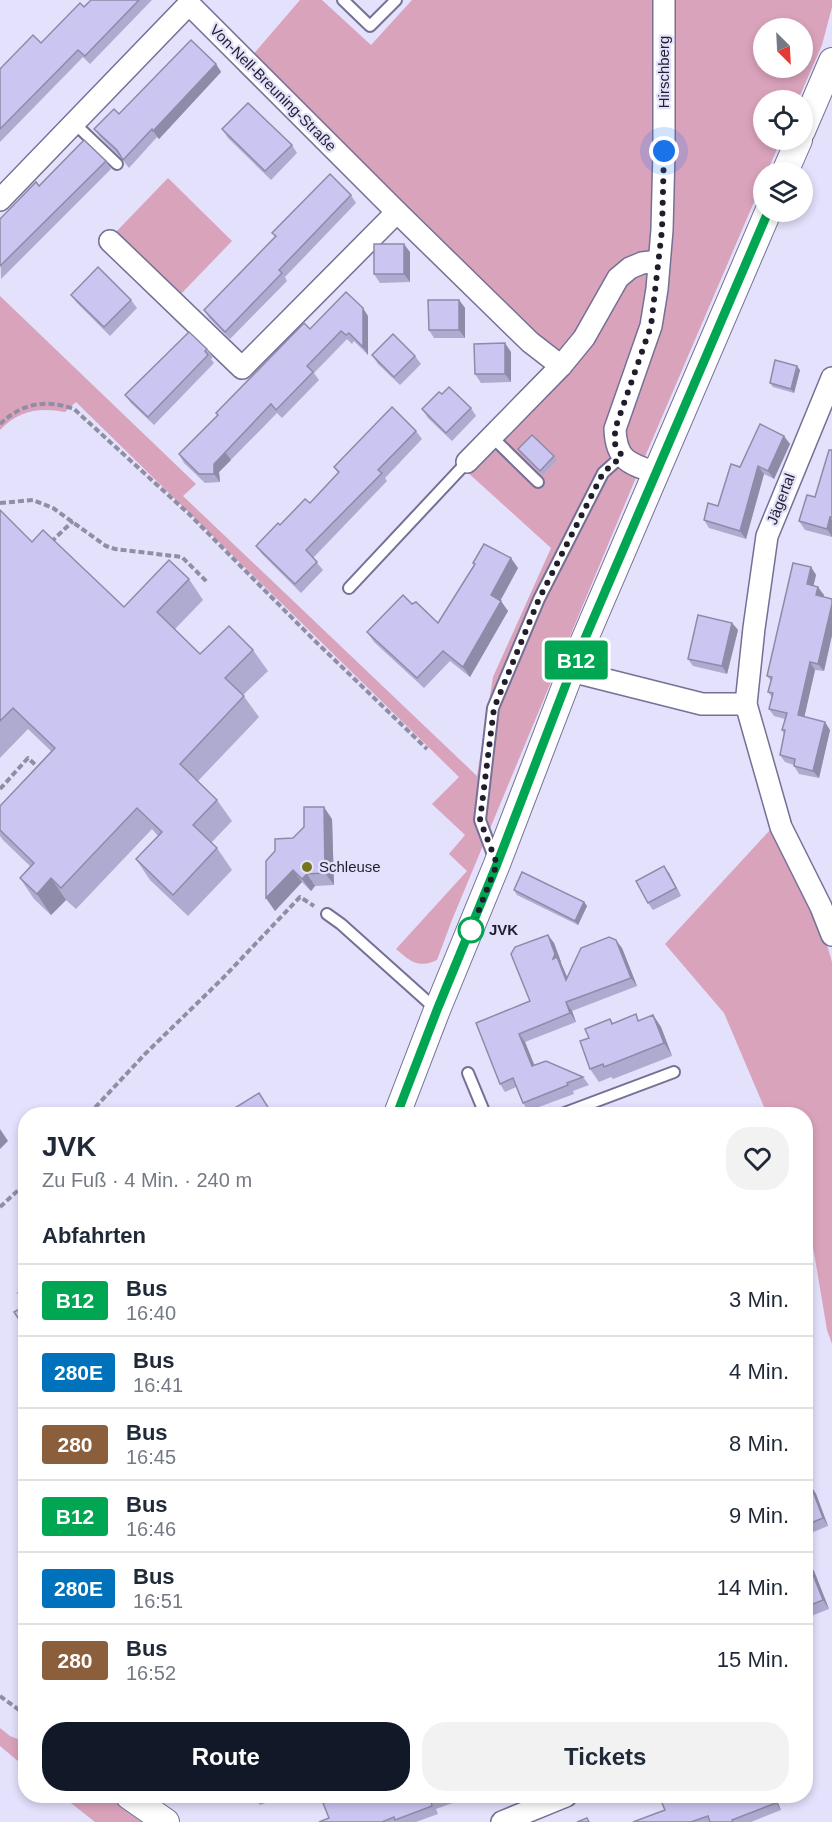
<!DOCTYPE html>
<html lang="de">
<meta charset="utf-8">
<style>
body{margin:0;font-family:Arial,sans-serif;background:#f2f2f3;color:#1f2937;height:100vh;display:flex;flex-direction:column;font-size:22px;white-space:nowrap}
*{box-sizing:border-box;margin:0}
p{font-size:20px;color:#747a83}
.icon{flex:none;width:33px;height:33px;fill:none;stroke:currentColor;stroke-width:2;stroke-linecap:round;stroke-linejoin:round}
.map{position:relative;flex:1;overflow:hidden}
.panel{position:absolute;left:18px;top:1107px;width:795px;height:696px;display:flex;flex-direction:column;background:#fff;border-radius:24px;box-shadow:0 3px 9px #0003}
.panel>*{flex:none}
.badge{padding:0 12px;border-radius:4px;font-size:21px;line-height:39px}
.needle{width:39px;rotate:156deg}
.buttons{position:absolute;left:753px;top:18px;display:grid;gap:12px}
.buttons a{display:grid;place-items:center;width:60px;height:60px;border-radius:50%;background:#fff;box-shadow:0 3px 9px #0003;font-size:30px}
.you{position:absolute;width:30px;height:30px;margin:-15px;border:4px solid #fff;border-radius:50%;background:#1a73e8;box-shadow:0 0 0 9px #1a73e833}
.map>.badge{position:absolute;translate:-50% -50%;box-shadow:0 0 0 3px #fff}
h2{padding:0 24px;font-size:22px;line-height:54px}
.round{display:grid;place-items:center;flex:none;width:63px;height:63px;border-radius:24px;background:#f2f2f3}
.head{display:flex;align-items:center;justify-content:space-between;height:102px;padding:0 24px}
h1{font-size:28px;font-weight:700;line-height:45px}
.primary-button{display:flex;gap:12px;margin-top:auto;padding:12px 24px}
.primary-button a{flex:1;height:69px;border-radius:24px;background:#111827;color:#fff;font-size:24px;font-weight:700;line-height:69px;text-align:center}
.primary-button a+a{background:#f2f2f3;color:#1f2937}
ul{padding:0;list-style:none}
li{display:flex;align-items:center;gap:18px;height:72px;padding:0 24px;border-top:2px solid #e0e1e3}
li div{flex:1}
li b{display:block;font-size:22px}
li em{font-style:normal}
li .badge{min-width:66px;font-weight:700;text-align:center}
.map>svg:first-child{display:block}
.green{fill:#daa3bc;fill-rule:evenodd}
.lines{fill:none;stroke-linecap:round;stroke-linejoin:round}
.service-casing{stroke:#747096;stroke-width:14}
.minor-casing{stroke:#747096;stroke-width:24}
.tertiary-casing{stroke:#747096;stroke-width:28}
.path{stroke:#908ea3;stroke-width:4;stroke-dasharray:6 3;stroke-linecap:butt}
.service{stroke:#fff;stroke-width:10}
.minor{stroke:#fff;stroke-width:21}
.tertiary{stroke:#fff;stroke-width:26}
.wall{fill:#afaacf}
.shaded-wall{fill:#8e8ba9}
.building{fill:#cbc6f1;stroke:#8e8ba9;stroke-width:1.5}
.line-casing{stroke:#fff;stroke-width:14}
.line{stroke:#00a651;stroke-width:9}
.walk{stroke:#201e2d;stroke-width:6;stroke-dasharray:0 10.8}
.poi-dot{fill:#75761c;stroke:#e3e1fb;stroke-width:2}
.stop-dot{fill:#fff;stroke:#00a651;stroke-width:3}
.labels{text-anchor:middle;stroke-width:4.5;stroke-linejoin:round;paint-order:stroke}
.street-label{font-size:15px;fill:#201e2d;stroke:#e3e1fb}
.poi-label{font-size:15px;fill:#201e2d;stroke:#e3e1fb;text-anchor:start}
.stop-label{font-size:15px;font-weight:bold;fill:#201e2d;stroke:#e3e1fb;text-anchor:start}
</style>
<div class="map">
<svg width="832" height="1822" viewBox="0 0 832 1822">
<rect width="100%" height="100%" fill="#e3e1fb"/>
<g class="green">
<path d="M300,0H322L371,45L412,0H832V7L822,45L798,100H764V140H781L767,172H764L763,181L632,487L452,920L437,960C418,969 410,961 396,949L467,871L449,854L465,835L432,804L459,777L76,402L65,412C40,407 19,410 0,430V296L196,484L183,496L477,776L493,677L551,548L455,461L545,367L239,71ZM764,28H802V68H764Z"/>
<path d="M168,178L232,241L179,296L114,234Z"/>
<path d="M770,830C794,872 820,915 832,962V1344L827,1330L806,1205V1114H767L724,1013L665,944Z"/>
<path d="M0,1728L10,1736L25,1742V1767L0,1746Z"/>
<path d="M62,1796H108L142,1822H95Z"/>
</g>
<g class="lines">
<g class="service-casing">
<g id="service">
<path d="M343,0L370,26L396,0"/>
<path d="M74,123L117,164"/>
<path d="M492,437L538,482"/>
<path d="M349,588L467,462"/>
<path d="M495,860L480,820L493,708L539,599L603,473L622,456"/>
<path d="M327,914L341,924L437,1010"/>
<path d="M468,1073L485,1114"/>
<path d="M562,1114L674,1072"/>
</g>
</g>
<g class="minor-casing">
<g id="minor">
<path d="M0,200L189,4L397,212L530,342L561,366L467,462"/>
<path d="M110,241L242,368L397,212"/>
<path d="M561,366L584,338L618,278L630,268L642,263L659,261"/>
<path d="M832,378L767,536L754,628L746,704L781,827L821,907L832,935"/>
<path d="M657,473C630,464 616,461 615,429L651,326L657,289L662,230L664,151V0"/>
<path d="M571,671L702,704H746"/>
<path d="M502,1822L566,1796"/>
</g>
</g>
<g class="tertiary-casing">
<g id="tertiary">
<path d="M802,131L832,61"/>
<path d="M785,172L799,140"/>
<path d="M397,1114L437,1010L497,864L571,671L768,212"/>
<path d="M129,1796L166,1822"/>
</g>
</g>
<g class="path">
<path d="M0,424C22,403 46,399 74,409L189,514L314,640L427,749"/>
<path d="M0,503L33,500L53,508L106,546L115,549L182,557L207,582"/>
<path d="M51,542L73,521"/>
<path d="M0,789L28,758L41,770"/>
<path d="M89,1114L145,1054L222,979L300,897L314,906"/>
<path d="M0,1207L26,1183"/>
<path d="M0,1696L26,1715"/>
</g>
<use href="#service" class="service"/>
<use href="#minor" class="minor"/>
<use href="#tertiary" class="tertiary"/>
</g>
<g class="wall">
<path d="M91,0H152L90,64L83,57L0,142V69L41,43Z"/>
<path d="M216,64L221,72L159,139L157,137L129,168L122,159L100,137L94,129L119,114Z"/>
<path d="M222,129L292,145L297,153L271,180L228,138Z"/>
<path d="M106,161L111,169L1,279L0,219L39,186Z"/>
<path d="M351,195L356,203L285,277L287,281L230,339L209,318L204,310L275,237L272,233Z"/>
<path d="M410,252V282L380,283L374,274Z"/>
<path d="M71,295L131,300L137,308L110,336L77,303Z"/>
<path d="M459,300L465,308V338H434L429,330Z"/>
<path d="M368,316V355L354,341L352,344L347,339L314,373L319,380L282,418L277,413L219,472L220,482L205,483L184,463L179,454L310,329Z"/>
<path d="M207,349L213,357L211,359L214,363L154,425L131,403L125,395Z"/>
<path d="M511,352V382L481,383L475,374Z"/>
<path d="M372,355L415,356L421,364L400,385L378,364Z"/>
<path d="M800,370L794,393L773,387L770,383Z"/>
<path d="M442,394L471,408L476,416L452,441L428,418L422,409Z"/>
<path d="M416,431L422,439L385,478L387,481L313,558L323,570L301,593L262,554L256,546L280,525L310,503L338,473L334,467Z"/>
<path d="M790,444L774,479L764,474L746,539L709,528L704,520L718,506L740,467Z"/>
<path d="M518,449L554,456L557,460L543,475L521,454Z"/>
<path d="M832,450V537L805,530L799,521L815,497Z"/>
<path d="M0,510L32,542L124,607L189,579L203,600L175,629L200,654L253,650L268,671L243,695L259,717L198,781L217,800L232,821L211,843L217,848L232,870L188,916L150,880L136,859L158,836L152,829L76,909L66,900L51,915L34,899L20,878L30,866L3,840L0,836V806L51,751L28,729L0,758Z"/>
<path d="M473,563L518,568L500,601L508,611L470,677L450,661L424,688L374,642L367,632L438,623L475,565Z"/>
<path d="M811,567L816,575L813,586L824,595L823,597L832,599V635L824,671L815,670L804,717L830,730L819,778L799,774L794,766V765L785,762L780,755L784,734L782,730L785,719L774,716L769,709L772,697L768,692L771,681L767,676Z"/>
<path d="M732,623L738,630L727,674L693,666L688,659Z"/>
<path d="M332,819L334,885L315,886L311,891L302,882L275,911L266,898L293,838Z"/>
<path d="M669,873L681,896L653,910L648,903Z"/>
<path d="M514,890L584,902L587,906L578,925L517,895Z"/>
<path d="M548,935L554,943L561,962V963L567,977L622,948L637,986L572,1011L576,1022L525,1042L534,1065L583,1077L589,1085L573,1091L574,1094L528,1111L523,1103L516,1087L505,1092L500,1084L530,1001Z"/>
<path d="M653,1015L661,1027L672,1056L613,1079L611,1077L599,1082L590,1069L589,1038L610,1019L613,1023L640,1020Z"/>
<path d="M811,1486L816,1494L828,1526L806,1535V1488Z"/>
<path d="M806,1563L814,1571L829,1609L806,1618Z"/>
<path d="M806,1695L809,1704L806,1706Z"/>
<path d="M253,1796H284L260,1805Z"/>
<path d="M330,1796H472L436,1809L438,1814L416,1822H319L329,1818L328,1801Z"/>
<path d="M659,1796H775L781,1810L751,1822H633L665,1810Z"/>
</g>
<g class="shaded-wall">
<path d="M216,64L221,72L159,139L153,131Z"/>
<path d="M404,244L410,252V282L404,274Z"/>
<path d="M459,300L465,308V338L459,330Z"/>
<path d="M363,308L368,316V355L363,347Z"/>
<path d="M505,343L511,352V382L505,374Z"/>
<path d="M797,366L800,370L794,393L791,389Z"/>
<path d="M784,436L790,444L774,479L768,471Z"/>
<path d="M225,452L231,460L219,472L220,482L214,474V464Z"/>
<path d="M758,466L764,474L746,539L740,531Z"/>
<path d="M830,517L832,520V537L827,529Z"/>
<path d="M511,558L518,568L498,605L491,595Z"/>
<path d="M811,567L816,575L812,592L807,584Z"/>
<path d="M818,587L824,595L821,603L816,595Z"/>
<path d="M501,601L508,611L470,677L463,667Z"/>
<path d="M832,604V635L824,671L818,664Z"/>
<path d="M732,623L738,630L727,674L722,666Z"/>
<path d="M810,662L815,670L803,723L798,715Z"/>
<path d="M825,722L830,730L819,778L813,771Z"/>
<path d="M324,807L332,819L334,885L325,873Z"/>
<path d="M664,866L669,873L681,896L676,888Z"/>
<path d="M293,870L302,882L275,911L266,898Z"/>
<path d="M307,874L315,886L311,891L302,879Z"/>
<path d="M51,878L66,900L51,915L37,894Z"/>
<path d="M584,902L587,906L578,925L575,921Z"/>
<path d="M548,935L554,943L561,962V963L572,988L553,959Z"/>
<path d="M616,940L622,948L637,986L631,978Z"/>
<path d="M566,1002L572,1011L576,1022L570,1013Z"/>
<path d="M653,1015L661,1027L672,1056L664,1043Z"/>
<path d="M519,1034L525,1042L538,1074L532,1066Z"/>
<path d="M0,1129L8,1141L0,1149Z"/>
<path d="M811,1486L816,1494L828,1526L823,1518Z"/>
<path d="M808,1562L814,1571L829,1609L823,1600Z"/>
<path d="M773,1796H775L781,1810L776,1803Z"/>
</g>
<g class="building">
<path d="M91,0H139L85,56L78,50L0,129V69L33,35L41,43L80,3L84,7Z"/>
<path d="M191,40L216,64L153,131L152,129L123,160L117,150L94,129L114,109L119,114Z"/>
<path d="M248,103L292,145L265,171L222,129Z"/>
<path d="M84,140L106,161L0,266V219L36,182L39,186Z"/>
<path d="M330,174L351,195L279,270L282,273L225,332L204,310L276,236L272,233Z"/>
<rect x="374" y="244" width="30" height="30"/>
<path d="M98,267L131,300L104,327L71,295Z"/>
<path d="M346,292L363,308V347L349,333L346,335L341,331L307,366L313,372L276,410L271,404L214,464V474H199L179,454L218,415L216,413L304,323L310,329Z"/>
<path d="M428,300H459V330H429Z"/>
<path d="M189,332L207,349L205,351L208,355L148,417L125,395Z"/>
<path d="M393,334L415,356L394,377L372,355Z"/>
<path d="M505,343V374H475L474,344Z"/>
<path d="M775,360L797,366L791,389L770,383Z"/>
<path d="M449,387L471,408L446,433L422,409L439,392L442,394Z"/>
<path d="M392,407L416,431L378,470L382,473L306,550L317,562L295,584L256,546L278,523L280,525L305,499L310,503L339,472L334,467Z"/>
<path d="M760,424L784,436L768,471L758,466L740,531L704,520L708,503L718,506L731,464L740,467Z"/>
<path d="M532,435L554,456L540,471L518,449Z"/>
<path d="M829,450H832V517H830L827,529L799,521L807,495L815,497Z"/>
<path d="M0,510L32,542L43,530L124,607L169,560L189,579L157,612L200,654L229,626L253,650L225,678L244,696L180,764L217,800L193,825L217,848L173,895L136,859L162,832L137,808L61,888L51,878L37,894L20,878L34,863L0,830V806L55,748L13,708L0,721Z"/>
<path d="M484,544L511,558L491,595L501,601L463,667L443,651L417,678L367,632L403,595L412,604L416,602L438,623L475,564L473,563Z"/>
<path d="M793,563L811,567L807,584L818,587L816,595L832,599V604L818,664L810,662L798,715L825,722L813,771L794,766L795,759L780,755L785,730H782L787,713L769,709L773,693L768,692L772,677L767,676Z"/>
<path d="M698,615L732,623L722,666L688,659Z"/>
<path d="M304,807H324L325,873L307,874L302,879L293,870L266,898V861L275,851V839L293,838L304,827Z"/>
<path d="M664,866L676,888L648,903L636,881Z"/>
<path d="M522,872L584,902L575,921L514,890Z"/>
<path d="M548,935L555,954L553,959L557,957L566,980L581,948L609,937L616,940L631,978L566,1002L570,1013L519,1034L532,1066L546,1061L583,1077L567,1083L568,1085L523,1103L513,1078L500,1084L476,1023L530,1001L511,954L515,947Z"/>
<path d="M636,1014L638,1021L653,1015L664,1043L604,1067L603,1064L590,1069L580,1041L589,1038L585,1029L610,1019L612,1024Z"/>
<path d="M259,1093L271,1112L268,1114H225Z"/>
<path d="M26,1288V1304L18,1293Z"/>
<path d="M26,1305V1330L14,1312Z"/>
<path d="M811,1486L823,1518L806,1525V1488Z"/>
<path d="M808,1562L823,1600L806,1607V1563Z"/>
<path d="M330,1796H446L431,1801L432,1806L395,1820L394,1817L382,1822H319L329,1818L323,1803L328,1801Z"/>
<path d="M659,1796H773L776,1803L732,1820L733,1822H710L708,1816L691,1822H633L665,1810Z"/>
<path d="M587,1818L589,1822H577Z"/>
</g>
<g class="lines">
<g class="line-casing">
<path id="line" d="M397,1114L437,1010L497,864L571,671L768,212"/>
</g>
<use href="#line" class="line"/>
<path class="walk" d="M471,930L497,864L480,820L494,708L539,599L603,473L622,456L615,444V429L651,326L662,230L664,151"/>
</g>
<circle class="poi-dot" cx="307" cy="867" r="6"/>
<circle class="stop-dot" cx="471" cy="930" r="12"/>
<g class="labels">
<g class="street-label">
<text transform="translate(664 72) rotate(-90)" y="5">Hirschberg</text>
<text transform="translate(273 88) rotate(45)" y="5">Von-Nell-Breuning-Straße</text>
<text transform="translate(781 499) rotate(-69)" y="5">Jägertal</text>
</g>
<g class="poi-label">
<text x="319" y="872">Schleuse</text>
</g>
<g class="stop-label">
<text x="489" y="935">JVK</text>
</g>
</g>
</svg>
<div class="buttons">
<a><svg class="needle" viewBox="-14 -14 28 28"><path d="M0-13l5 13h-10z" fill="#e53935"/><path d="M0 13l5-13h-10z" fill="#747a83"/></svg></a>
<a><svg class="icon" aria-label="locate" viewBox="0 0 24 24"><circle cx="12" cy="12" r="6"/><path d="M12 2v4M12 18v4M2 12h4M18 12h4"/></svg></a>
<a><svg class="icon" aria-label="layers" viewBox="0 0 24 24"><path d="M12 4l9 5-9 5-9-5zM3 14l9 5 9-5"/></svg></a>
</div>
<div class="you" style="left:664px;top:151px"></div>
<b class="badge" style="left:576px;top:660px;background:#00a651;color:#fff">B12</b>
<section class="panel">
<div class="head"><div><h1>JVK</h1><p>Zu Fuß · 4 Min. · 240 m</p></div><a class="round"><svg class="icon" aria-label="heart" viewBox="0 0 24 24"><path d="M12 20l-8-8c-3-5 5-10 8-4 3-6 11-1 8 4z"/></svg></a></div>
<h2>Abfahrten</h2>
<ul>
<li><span class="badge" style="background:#00a651;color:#fff">B12</span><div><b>Bus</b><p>16:40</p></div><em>3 Min.</em></li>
<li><span class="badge" style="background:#0072bc;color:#fff">280E</span><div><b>Bus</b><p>16:41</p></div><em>4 Min.</em></li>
<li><span class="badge" style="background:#8b5e3c;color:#fff">280</span><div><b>Bus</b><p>16:45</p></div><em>8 Min.</em></li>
<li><span class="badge" style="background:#00a651;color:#fff">B12</span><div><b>Bus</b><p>16:46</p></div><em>9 Min.</em></li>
<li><span class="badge" style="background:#0072bc;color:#fff">280E</span><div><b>Bus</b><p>16:51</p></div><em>14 Min.</em></li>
<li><span class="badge" style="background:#8b5e3c;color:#fff">280</span><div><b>Bus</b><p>16:52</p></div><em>15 Min.</em></li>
</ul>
<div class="primary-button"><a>Route</a><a>Tickets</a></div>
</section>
</div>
